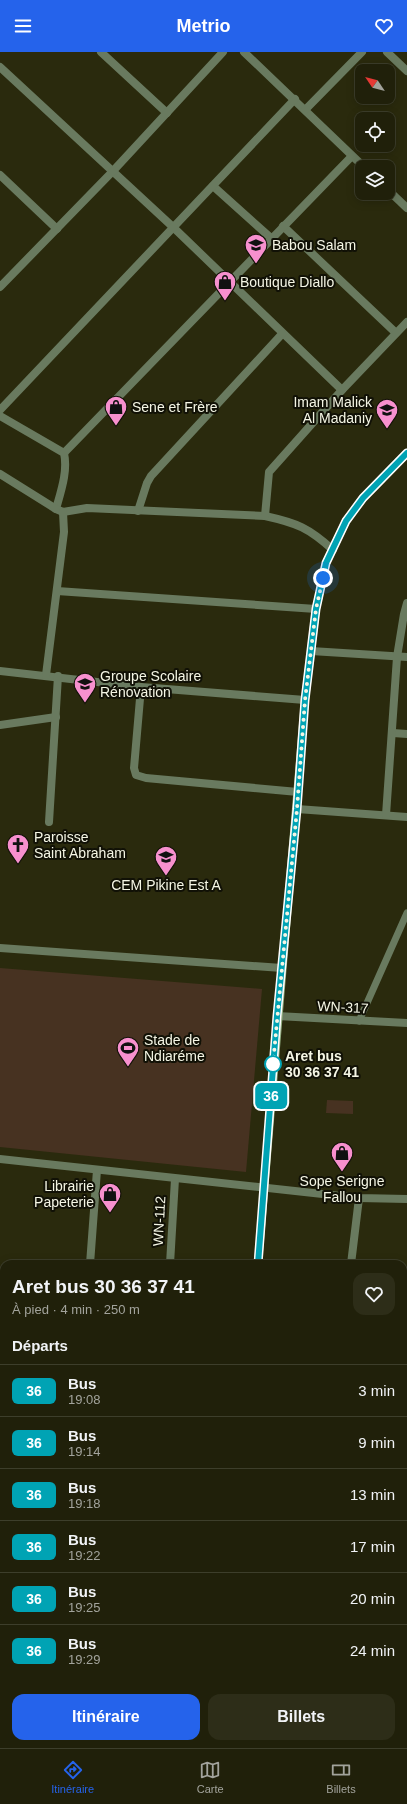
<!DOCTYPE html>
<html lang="fr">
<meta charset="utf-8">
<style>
body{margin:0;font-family:Helvetica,sans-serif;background:#2d2d18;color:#f1f3f6;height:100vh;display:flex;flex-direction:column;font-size:15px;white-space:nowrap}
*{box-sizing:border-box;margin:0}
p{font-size:13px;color:#a2a39c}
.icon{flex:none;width:22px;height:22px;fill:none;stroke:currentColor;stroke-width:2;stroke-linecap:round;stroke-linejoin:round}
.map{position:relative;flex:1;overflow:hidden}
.sheet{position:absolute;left:0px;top:1208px;width:407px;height:488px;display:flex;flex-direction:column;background:#20200a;border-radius:12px 12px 0 0;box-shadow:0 2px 10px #0003,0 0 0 1px #3d3e2b}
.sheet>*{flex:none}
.badge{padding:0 8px;border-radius:6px;font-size:14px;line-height:26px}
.needle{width:26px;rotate:305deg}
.controls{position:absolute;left:355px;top:12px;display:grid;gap:8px}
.controls a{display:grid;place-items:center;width:40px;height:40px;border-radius:8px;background:#20200a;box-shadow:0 2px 10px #0003,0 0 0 1px #3d3e2b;font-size:20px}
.you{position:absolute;width:20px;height:20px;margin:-10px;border:3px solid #fff;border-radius:50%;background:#1a73e8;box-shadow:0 0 0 6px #1a73e833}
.map>.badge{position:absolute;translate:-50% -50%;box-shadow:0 0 0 2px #fff}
h2{padding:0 12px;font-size:15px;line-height:36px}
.round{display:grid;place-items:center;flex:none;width:42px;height:42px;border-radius:12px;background:#2d2d18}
.overview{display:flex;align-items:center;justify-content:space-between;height:68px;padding:0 12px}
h1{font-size:19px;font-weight:700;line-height:30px}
.primary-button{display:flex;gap:8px;margin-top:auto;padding:8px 12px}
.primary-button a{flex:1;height:46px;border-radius:12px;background:#2563eb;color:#fff;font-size:16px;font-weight:700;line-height:46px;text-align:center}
.primary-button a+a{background:#2d2d18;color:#f1f3f6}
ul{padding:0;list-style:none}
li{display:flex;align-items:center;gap:12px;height:52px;padding:0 12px;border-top:1px solid #3d3e2b}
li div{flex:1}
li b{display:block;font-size:15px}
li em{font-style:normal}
li .badge{min-width:44px;font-weight:700;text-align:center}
header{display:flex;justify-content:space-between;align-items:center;height:52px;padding:0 12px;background:#2563eb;color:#fff;font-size:18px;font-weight:700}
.dock{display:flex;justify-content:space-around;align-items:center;height:56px;border-top:1px solid #3d3e2b;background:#20200a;font-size:11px;color:#a2a39c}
.dock a{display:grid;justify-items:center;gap:2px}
.dock .current{color:#2563eb}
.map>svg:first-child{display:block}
.green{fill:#473221}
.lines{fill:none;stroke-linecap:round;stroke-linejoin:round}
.lane{stroke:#697a5f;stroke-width:7}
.street{stroke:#697a5f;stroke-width:8}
.secondary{stroke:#8ea97d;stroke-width:8}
.line-casing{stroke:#fff;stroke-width:9}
.line{stroke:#00a3b4;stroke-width:6}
.walk{stroke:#f5f6e5;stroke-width:4;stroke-dasharray:0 7.2}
.stop-dot{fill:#fff;stroke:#00a3b4;stroke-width:2}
.labels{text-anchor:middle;stroke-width:4;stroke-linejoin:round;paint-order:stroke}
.poi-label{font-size:14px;fill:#f5f6e5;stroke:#111106;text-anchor:start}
.street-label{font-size:14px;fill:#f5f6e5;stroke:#111106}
.stop-label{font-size:14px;font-weight:bold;fill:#f5f6e5;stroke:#111106;text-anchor:start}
</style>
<header><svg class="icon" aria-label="menu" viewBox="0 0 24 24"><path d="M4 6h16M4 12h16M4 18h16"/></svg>Metrio<svg class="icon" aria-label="heart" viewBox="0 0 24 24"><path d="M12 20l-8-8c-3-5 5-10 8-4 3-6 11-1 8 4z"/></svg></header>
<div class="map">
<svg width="407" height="1696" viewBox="0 0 407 1696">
<rect width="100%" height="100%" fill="#2a2a0d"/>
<g class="green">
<path d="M0,916L262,937L246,1120L0,1095Z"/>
<path d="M327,1048L353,1049V1062L326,1061Z"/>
</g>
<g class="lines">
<path class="lane" d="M359,969L407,861"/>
<g class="street">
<path d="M101,0L167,61"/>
<path d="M244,0L364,115"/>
<path d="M387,0L407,19"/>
<path d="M0,15L174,176L342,338"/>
<path d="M305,58L362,0"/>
<path d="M0,123L57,177"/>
<path d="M213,134L271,186"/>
<path d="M388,138L407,156"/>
<path d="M283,174L396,281"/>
<path d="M0,235L113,119L223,0"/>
<path d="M0,358L295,47"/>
<path d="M0,364L64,401C68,419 61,439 56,457"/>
<path d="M64,401L352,104"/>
<path d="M0,422L56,457L63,460L87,456L265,464C297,471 309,476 333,498"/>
<path d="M138,459L147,431L151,424L282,282"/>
<path d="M265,464L269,420L342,338L407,270"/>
<path d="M57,539L316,557"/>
<path d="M311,599L407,605"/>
<path d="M0,619L141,635L305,648"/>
<path d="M46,623L64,480L63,460"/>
<path d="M141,635L134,716L136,723L146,726L298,740"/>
<path d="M0,673L56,665"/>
<path d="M393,681L407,682"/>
<path d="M297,757L407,765"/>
<path d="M386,763L397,605L404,562L407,551"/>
<path d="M49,770L58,624"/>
<path d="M0,896L282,916"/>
<path d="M277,964L407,971"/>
<path d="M0,1107L359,1146L407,1147"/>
<path d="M90,1212L97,1118"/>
<path d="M170,1212L175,1127"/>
<path d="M351,1212L359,1146"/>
<path d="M403,1315H407"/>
<path d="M0,1336L4,1288"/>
<path d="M403,1462L407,1417"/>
<path d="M0,1468H4"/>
<path d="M403,1501L407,1502"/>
<path d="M258,1696V1692"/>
<path d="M347,1696L348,1692"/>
</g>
<g class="secondary">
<path d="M258,1212L305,648L316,557L326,511L346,469L363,446L407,401"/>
<path d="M0,1575L4,1576"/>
<path d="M403,1611H407"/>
</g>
</g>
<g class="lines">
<g class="line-casing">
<path id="line" d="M258,1212L277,964L297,757L305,648L316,557L326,511L346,469L363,446L407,401"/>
</g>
<use href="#line" class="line"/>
<path class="walk" d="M273,1012L297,757L305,648L316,557L323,526"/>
</g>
<defs>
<g id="school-pin" transform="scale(1.15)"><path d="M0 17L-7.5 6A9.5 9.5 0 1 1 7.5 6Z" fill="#f790ce" stroke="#111106"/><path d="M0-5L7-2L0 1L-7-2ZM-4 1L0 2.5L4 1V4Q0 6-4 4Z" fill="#111"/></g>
<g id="shop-pin" transform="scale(1.15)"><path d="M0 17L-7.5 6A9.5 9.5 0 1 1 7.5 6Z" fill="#f790ce" stroke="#111106"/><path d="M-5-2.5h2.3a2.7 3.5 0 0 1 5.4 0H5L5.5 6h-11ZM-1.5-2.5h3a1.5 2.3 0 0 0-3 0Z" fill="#111"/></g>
<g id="church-pin" transform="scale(1.15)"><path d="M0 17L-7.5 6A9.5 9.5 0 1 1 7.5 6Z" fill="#f790ce" stroke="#111106"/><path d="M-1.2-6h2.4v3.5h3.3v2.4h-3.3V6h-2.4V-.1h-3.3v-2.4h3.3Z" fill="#111"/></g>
<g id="stadium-pin" transform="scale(1.15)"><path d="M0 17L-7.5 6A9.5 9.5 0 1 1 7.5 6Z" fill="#f790ce" stroke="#111106"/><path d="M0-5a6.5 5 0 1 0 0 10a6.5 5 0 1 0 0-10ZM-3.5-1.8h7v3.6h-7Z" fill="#111"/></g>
</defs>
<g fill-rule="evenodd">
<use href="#school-pin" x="256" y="193"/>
<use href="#shop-pin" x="225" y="230"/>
<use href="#shop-pin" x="116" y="355"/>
<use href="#school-pin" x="387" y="358"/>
<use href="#school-pin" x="85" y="632"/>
<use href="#church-pin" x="18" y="793"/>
<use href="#school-pin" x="166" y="805"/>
<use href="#stadium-pin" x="128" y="996"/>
<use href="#shop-pin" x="342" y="1101"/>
<use href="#shop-pin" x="110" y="1142"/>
</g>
<circle class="stop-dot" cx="273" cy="1012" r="8"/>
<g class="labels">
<g class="poi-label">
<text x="272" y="198">Babou Salam</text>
<text x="240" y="235">Boutique Diallo</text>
<text x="372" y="355" text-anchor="end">Imam Malick<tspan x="372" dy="16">Al Madaniy</tspan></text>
<text x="132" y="360">Sene et Frère</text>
<text x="100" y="629">Groupe Scolaire<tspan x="100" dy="16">Rénovation</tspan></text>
<text x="34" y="790">Paroisse<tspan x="34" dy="16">Saint Abraham</tspan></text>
<text x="166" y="838" text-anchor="middle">CEM Pikine Est A</text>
<text x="144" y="993">Stade de<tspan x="144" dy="16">Ndiaréme</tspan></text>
<text x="342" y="1134" text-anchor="middle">Sope Serigne<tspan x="342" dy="16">Fallou</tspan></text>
<text x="94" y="1139" text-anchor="end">Librairie<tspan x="94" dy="16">Papeterie</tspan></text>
</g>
<g class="street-label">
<text transform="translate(343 955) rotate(3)" y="5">WN-317</text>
<text transform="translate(159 1169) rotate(-87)" y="5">WN-112</text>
</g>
<g class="stop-label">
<text x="285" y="1009">Aret bus<tspan x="285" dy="16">30 36 37 41</tspan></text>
</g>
</g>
</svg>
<div class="controls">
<a><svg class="needle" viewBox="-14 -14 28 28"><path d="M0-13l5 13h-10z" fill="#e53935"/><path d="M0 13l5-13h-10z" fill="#a2a39c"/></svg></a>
<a><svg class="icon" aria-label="locate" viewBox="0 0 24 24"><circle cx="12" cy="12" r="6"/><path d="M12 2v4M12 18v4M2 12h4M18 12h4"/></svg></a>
<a><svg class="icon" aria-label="layers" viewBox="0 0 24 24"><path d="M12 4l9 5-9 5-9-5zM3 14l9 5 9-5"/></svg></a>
</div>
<div class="you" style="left:323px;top:526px"></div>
<b class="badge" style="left:271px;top:1044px;background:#00a3b4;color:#fff">36</b>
<section class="sheet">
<div class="overview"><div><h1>Aret bus 30 36 37 41</h1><p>À pied · 4 min · 250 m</p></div><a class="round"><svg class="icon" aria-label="heart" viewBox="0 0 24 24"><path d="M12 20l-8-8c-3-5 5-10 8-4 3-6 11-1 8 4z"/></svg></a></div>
<h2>Départs</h2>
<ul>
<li><span class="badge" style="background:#00a3b4;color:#fff">36</span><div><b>Bus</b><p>19:08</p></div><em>3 min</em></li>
<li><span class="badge" style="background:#00a3b4;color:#fff">36</span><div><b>Bus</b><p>19:14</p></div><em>9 min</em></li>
<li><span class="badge" style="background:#00a3b4;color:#fff">36</span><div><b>Bus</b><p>19:18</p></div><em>13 min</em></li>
<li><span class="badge" style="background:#00a3b4;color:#fff">36</span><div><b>Bus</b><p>19:22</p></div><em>17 min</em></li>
<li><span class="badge" style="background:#00a3b4;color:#fff">36</span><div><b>Bus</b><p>19:25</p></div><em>20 min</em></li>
<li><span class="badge" style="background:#00a3b4;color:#fff">36</span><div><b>Bus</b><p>19:29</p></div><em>24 min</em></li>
</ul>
<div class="primary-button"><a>Itinéraire</a><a>Billets</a></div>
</section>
</div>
<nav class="dock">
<a class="current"><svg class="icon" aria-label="directions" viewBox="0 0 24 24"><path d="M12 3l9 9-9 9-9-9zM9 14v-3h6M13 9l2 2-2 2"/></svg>Itinéraire</a>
<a><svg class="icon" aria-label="map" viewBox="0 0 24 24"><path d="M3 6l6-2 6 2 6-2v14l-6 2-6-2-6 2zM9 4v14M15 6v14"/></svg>Carte</a>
<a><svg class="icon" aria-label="tickets" viewBox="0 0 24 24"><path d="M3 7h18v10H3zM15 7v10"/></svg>Billets</a>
</nav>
